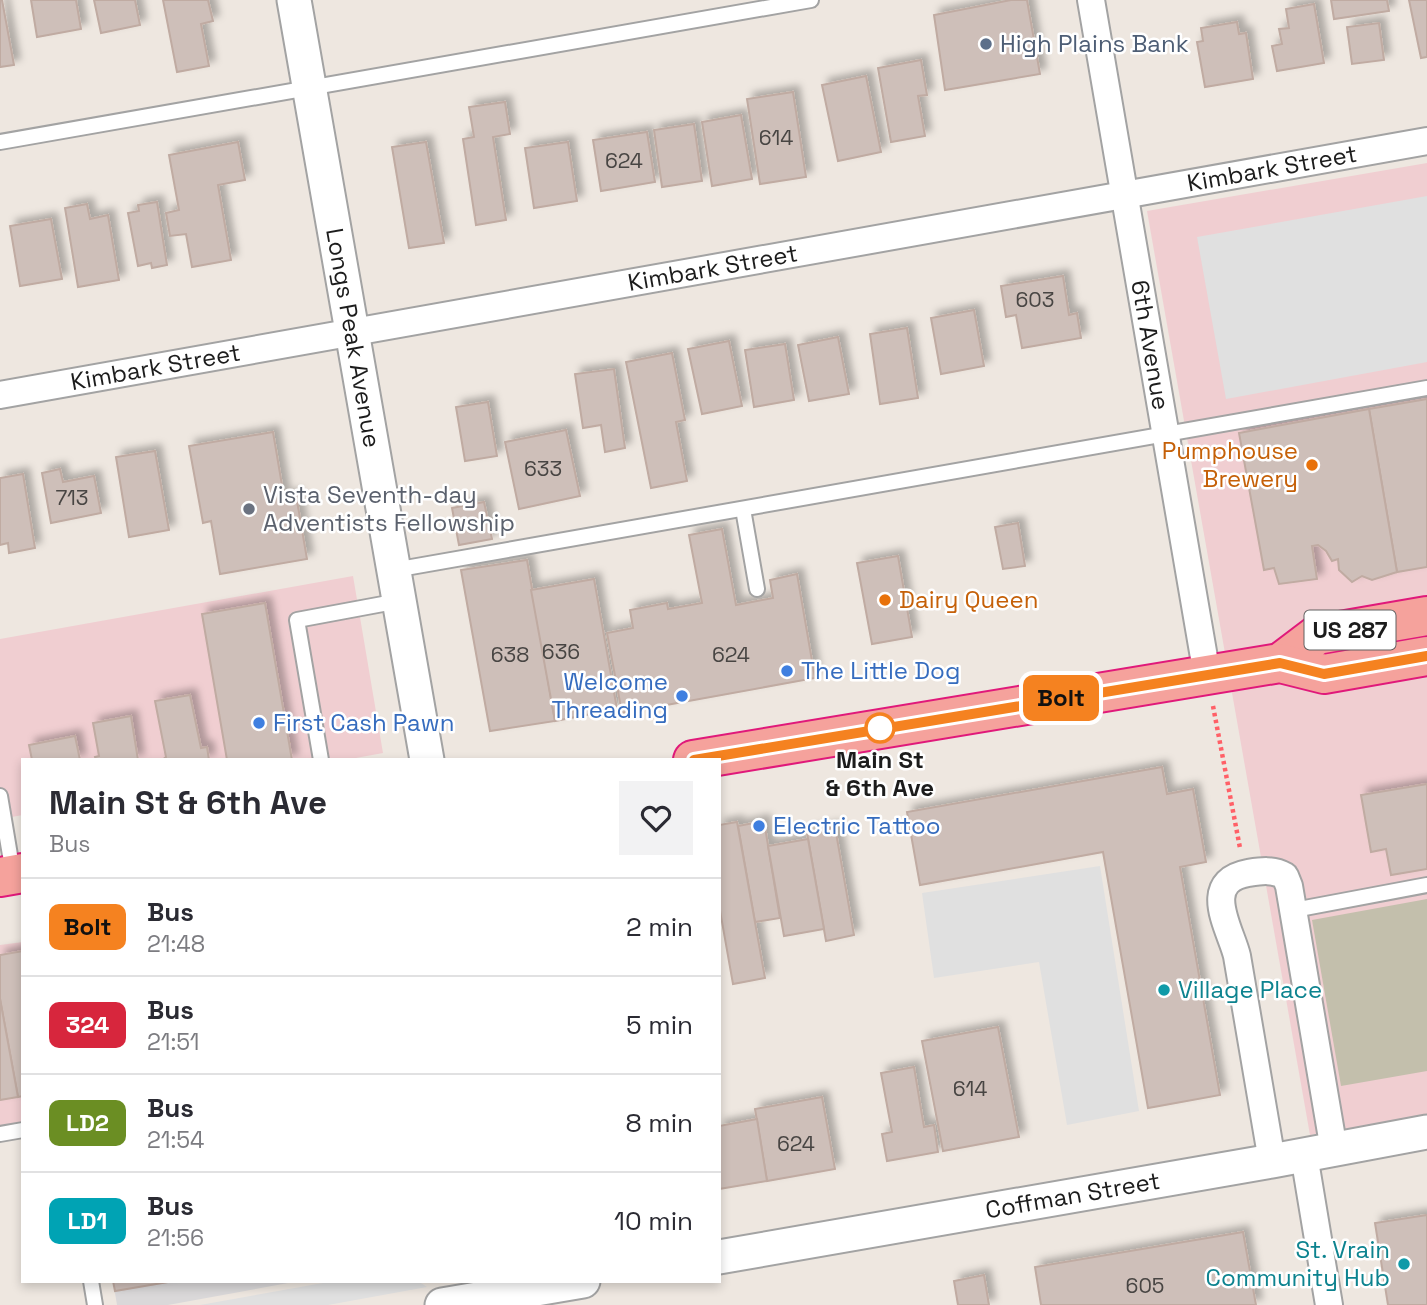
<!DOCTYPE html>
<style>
body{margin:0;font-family:"Space Grotesk",sans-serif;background:#f2f2f3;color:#2b2b33;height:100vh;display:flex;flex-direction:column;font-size:26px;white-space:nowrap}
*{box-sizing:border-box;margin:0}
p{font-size:23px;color:#7c7c81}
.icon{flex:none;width:38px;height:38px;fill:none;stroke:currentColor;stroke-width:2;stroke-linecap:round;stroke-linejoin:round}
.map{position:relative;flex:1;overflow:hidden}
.side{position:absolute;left:21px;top:758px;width:700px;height:525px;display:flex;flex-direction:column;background:#fff;border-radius:0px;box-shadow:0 4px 10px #0003}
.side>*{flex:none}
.badge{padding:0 14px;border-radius:10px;font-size:24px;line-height:46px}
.map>.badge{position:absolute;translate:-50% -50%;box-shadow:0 0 0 4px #fff}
.round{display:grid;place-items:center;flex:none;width:74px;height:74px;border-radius:0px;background:#f2f2f3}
.headline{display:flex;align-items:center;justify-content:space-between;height:119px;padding:0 28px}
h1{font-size:33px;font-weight:800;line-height:52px}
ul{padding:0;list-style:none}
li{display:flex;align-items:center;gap:21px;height:98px;padding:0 28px;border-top:2px solid #e1e1e2}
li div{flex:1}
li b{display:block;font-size:26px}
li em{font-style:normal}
li .badge{min-width:77px;font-weight:700;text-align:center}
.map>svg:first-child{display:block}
.residential{fill:#dad8d9}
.commercial{fill:#f0ced1}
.construction{fill:#c3bfac}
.parking{fill:#e0e0e0}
.building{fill:#cebfb9;stroke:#c0aba2;stroke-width:2;filter:url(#shadow)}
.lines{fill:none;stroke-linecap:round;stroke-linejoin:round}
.service-casing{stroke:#a3a3a3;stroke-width:18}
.minor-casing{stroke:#a3a3a3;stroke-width:30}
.tertiary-casing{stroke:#a3a3a3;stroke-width:37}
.trunk-casing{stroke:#e0197a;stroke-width:42}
.path{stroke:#ff6067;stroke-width:4.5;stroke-dasharray:3.5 3.5;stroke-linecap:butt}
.service{stroke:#fff;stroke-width:14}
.minor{stroke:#fff;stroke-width:26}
.tertiary{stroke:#fff;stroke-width:33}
.trunk{stroke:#f5a29c;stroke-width:38}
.line-casing{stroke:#fff;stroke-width:16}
.line{stroke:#f58220;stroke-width:10}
.service-dot{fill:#5c6f8a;stroke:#fff;stroke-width:2.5}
.food-dot{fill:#e8710a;stroke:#fff;stroke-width:2.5}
.worship-dot{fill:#6b7280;stroke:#fff;stroke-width:2.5}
.shop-dot{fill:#3f7fe0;stroke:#fff;stroke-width:2.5}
.stop-dot{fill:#fff;stroke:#f58220;stroke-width:3.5}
.culture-dot{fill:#0f9aa8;stroke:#fff;stroke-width:2.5}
.labels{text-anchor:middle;stroke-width:5;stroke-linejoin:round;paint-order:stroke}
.number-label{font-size:21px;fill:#484543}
.shield{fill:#fff;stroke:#606060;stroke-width:2}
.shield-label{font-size:23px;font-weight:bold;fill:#1c1c1c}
.service-label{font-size:24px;fill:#4e5e75;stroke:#fff;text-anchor:start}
.street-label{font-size:24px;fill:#1c1c1c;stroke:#fff}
.food-label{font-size:24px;fill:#c56008;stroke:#fff;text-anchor:end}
.worship-label{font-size:24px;fill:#5b616d;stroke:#fff;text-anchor:start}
.shop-label{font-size:24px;fill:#366cbe;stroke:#fff;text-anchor:start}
.stop-label{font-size:24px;font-weight:bold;fill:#1c1c1c;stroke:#fff}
.culture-label{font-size:24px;fill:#0d838f;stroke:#fff;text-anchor:start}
</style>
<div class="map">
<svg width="1427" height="1305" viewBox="0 0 1427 1305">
<defs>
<filter id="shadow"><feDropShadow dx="6" dy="-6" stdDeviation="3.5" flood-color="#0004"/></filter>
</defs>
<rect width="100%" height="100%" fill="#eee7e0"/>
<path class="residential" d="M113,1281H299L168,1305H117Z"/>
<g class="commercial">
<path d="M1427,163V1115L1310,1135L1147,211Z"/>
<path d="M353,576L383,753L345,760H23V815L0,819V639Z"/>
<path d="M23,942V1131L0,1134V945Z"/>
</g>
<path class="construction" d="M1427,899V1071L1341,1086L1312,920Z"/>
<g class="parking">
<path d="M1427,196V362L1226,399L1197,237Z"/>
<path d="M1100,866L1139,1111L1067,1125L1039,962L934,978L922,893Z"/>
<path d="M334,1281H418L427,1287L328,1305H200Z"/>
</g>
<g class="building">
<path d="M0,0H2L14,65L0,67Z"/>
<path d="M31,0H76L81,29L37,37Z"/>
<path d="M94,0H135L140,25L101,33Z"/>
<path d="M163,0H208L213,21L201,24L209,66L177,72Z"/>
<path d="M1011,0H1027L1040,74L945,90L934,15Z"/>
<path d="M1331,0H1387L1389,11L1334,19Z"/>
<path d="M1409,0H1427V57L1421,58Z"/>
<path d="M1314,4L1324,63L1277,71L1272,46L1282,44L1279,29L1289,28L1286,9Z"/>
<path d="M1237,22L1239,34L1246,33L1253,79L1205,87L1197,42L1203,41L1201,28Z"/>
<path d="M1379,23L1384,60L1352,64L1347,27Z"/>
<path d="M921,60L927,95L918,96L925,136L891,142L878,68Z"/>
<path d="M866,76L881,152L838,161L822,85Z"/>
<path d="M793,92L806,177L760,184L747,99Z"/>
<path d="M505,102L510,134L493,137L506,220L476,225L463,139L474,137L469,107Z"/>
<path d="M741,115L752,179L712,186L702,122Z"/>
<path d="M694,124L702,181L662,187L654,130Z"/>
<path d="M647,132L655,182L601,191L593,140Z"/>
<path d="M238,142L245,180L218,185L231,260L192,267L186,234L170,236L166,213L179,210L169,155Z"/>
<path d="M426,142L444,243L409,248L392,147Z"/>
<path d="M568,142L577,201L534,208L525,148Z"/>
<path d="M157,202L167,265L152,268L151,263L138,266L128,213L139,211L138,205Z"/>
<path d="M87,204L90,219L108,215L119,280L78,287L65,208Z"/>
<path d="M51,219L62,279L20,286L10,226Z"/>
<path d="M1063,276L1069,315L1077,313L1081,338L1022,348L1016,315L1006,317L1001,286Z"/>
<path d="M974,310L984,366L941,374L931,318Z"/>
<path d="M907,328L918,398L880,404L870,334Z"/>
<path d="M838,337L849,394L809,401L798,345Z"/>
<path d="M729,341L742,406L702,414L688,349Z"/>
<path d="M785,344L794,400L754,407L745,350Z"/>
<path d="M672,353L685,420L676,422L687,481L651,488L626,362Z"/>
<path d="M614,369L625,448L605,452L601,425L583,428L575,374Z"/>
<path d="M1427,399V567L1397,572L1369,409Z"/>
<path d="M488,402L497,456L465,461L456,407Z"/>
<path d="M1369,409L1397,572L1372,580L1362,576L1352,582L1339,570L1338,559L1332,561L1326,551L1318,545L1312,546L1317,579L1279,584L1274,568L1264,570L1239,433Z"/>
<path d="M566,430L580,496L519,509L505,442Z"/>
<path d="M273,432L284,497L296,495L307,559L220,574L211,521L203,523L189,446Z"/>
<path d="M155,451L169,530L129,537L116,457Z"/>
<path d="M60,469L63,482L94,476L101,513L51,523L42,473Z"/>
<path d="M23,474L35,548L9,553L8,543L0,545V478Z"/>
<path d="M484,502L492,539L459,545L452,508Z"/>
<path d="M1018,523L1025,566L1003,569L995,527Z"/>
<path d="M722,529L736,605L773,598L770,580L797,574L815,678L622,713L607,633L633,628L630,610L667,603L668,609L702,603L689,535Z"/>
<path d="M898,556L912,637L872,644L857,563Z"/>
<path d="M527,560L555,721L490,731L461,570Z"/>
<path d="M594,579L617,709L555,721L531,590Z"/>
<path d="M265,603L292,760H227L202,614Z"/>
<path d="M190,695L201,748L207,747L209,760H162L166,757L155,701Z"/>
<path d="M131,716L138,760H96L95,757L99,756L93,723Z"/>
<path d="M75,736L80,760H32L29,745Z"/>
<path d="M1162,767L1167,794L1193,789L1206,862L1180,867L1220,1095L1148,1108L1103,852L920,885L907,812Z"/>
<path d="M1427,784V869L1391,875L1386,849L1371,852L1361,795Z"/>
<path d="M764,821L780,918L755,922L738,826Z"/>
<path d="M737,822L765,978L733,984L719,905V825Z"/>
<path d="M835,827L854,935L826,941L807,833Z"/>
<path d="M808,839L824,929L784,936L768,846Z"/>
<path d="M23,951V1096L18,1097L0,999V955Z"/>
<path d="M0,999L18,1097L0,1100Z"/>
<path d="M998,1027L1019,1137L943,1151L922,1041Z"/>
<path d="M914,1067L924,1127L934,1125L938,1152L887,1161L882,1134L892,1132L881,1073Z"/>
<path d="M822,1097L835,1169L767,1181L755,1109Z"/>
<path d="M757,1119L767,1181L719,1189V1126Z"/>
<path d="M1427,1215V1305H1388L1375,1223Z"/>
<path d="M1243,1232L1256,1305H1041L1035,1267Z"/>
<path d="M984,1275L989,1305H958L954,1281Z"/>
<path d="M113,1281H174L115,1291Z"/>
</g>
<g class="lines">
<g class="service-casing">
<g id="service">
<path d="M0,142L811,0"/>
<path d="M743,509L757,589"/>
<path d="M394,570L1427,388"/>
<path d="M321,760L297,620L399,601"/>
<path d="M0,796L13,873"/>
<path d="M1294,910L1427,885"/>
<path d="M0,1134L23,1130"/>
<path d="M91,1281L95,1305"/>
</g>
</g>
<g class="minor-casing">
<g id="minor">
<path id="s1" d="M1091,0L1207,675"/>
<path id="s2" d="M0,395L1427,141"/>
<path d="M1304,1155L1329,1305"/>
<path d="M1272,1161L1237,956C1231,930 1199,882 1248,873C1261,871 1273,869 1285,876L1289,886L1334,1150"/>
</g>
</g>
<g class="tertiary-casing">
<g id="tertiary">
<path id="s3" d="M294,0L427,760"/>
<path id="s4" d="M719,1257L1272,1161L1427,1132"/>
<path d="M442,1305L583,1281"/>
</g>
</g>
<g class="trunk-casing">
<g id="trunk">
<path d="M1280,663L1317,635L1427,616"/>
<path d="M693,760L1280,663L1324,674L1427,656"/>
<path d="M0,877L23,873"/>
</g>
</g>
<path class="path" d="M1213,706L1240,848"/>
<use href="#service" class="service"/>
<use href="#minor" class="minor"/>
<use href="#tertiary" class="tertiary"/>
<use href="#trunk" class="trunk"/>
</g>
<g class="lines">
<g class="line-casing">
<path id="line" d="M694,760L1280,663L1324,674L1427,656"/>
</g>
<use href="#line" class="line"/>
</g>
<circle class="service-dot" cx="986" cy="44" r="7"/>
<g class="food-dot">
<circle cx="1312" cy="465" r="7"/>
<circle cx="885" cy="600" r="7"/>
</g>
<circle class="worship-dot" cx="249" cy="509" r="7"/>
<g class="shop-dot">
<circle cx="787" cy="671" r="7"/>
<circle cx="682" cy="696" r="7"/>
<circle cx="259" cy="723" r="7"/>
<circle cx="759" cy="826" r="7"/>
</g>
<circle class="stop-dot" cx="880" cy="728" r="14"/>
<g class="culture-dot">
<circle cx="1164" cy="990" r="7"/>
<circle cx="1404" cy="1264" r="7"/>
</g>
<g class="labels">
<g class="number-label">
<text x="776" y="145">614</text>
<text x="624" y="168">624</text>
<text x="1035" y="307">603</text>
<text x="543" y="476">633</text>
<text x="72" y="505">713</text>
<text x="561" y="659">636</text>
<text x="510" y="662">638</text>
<text x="731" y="662">624</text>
<text x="970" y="1096">614</text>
<text x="796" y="1151">624</text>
<text x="1145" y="1293">605</text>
</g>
<rect class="shield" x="1304.5" y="610.5" width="91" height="39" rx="5"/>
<g class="shield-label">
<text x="1350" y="638">US 287</text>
</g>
<g class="service-label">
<text x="1000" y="52">High Plains Bank</text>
</g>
<g class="street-label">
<text dy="8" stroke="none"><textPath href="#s2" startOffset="1292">Kimbark Street</textPath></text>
<text dy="8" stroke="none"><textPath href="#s2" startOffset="724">Kimbark Street</textPath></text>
<text dy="8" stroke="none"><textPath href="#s3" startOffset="343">Longs Peak Avenue</textPath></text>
<text dy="8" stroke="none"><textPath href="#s1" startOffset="350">6th Avenue</textPath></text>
<text dy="8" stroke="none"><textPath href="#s2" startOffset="158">Kimbark Street</textPath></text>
<text dy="8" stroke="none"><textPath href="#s4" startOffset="359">Coffman Street</textPath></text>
</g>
<g class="food-label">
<text x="1298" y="459">Pumphouse<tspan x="1298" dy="28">Brewery</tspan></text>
<text x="899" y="608" text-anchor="start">Dairy Queen</text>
</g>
<g class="worship-label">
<text x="263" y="503">Vista Seventh-day<tspan x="263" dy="28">Adventists Fellowship</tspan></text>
</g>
<g class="shop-label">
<text x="801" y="679">The Little Dog</text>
<text x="668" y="690" text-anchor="end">Welcome<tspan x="668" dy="28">Threading</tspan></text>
<text x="273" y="731">First Cash Pawn</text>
<text x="773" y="834">Electric Tattoo</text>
</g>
<g class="stop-label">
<text x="880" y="768">Main St<tspan x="880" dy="28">&amp; 6th Ave</tspan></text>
</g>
<g class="culture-label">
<text x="1178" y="998">Village Place</text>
<text x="1390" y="1258" text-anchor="end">St. Vrain<tspan x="1390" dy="28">Community Hub</tspan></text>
</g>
</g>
</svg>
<b class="badge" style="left:1061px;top:698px;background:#f58220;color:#111">Bolt</b>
<section class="side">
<div class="headline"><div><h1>Main St &amp; 6th Ave</h1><p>Bus</p></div><a class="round"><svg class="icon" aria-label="heart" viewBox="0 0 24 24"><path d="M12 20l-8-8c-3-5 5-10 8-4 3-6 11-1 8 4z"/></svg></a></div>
<ul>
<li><span class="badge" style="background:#f58220;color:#111">Bolt</span><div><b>Bus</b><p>21:48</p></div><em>2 min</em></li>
<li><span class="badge" style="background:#d7263d;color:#fff">324</span><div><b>Bus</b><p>21:51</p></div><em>5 min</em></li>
<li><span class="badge" style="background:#6b8e23;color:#fff">LD2</span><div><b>Bus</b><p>21:54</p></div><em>8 min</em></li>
<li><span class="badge" style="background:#00a3b4;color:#fff">LD1</span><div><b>Bus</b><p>21:56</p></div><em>10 min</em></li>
</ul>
</section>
</div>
